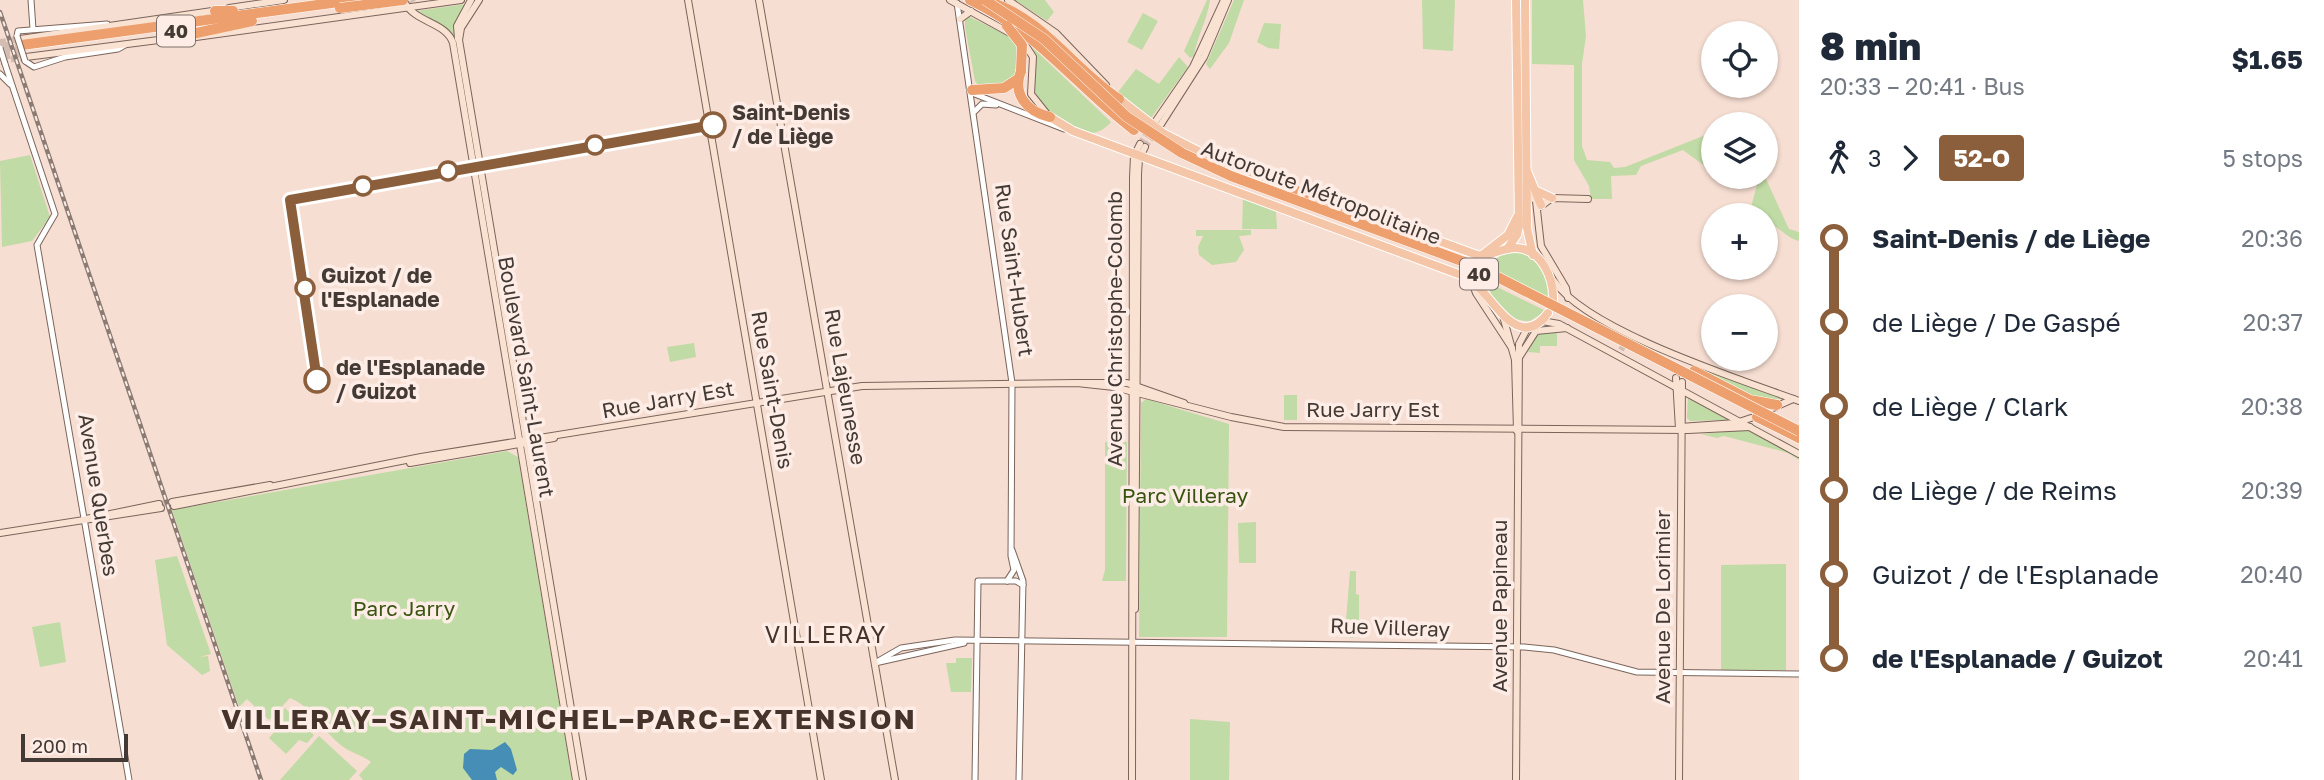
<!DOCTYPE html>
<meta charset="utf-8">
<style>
body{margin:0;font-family:"Golos Text",sans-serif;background:#f6f6f7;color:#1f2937;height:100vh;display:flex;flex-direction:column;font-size:26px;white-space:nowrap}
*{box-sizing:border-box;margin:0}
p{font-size:23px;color:#747a83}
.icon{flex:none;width:38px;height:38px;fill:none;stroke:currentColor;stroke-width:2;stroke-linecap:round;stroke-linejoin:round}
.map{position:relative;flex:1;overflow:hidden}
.panel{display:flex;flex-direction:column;background:#fff;width:525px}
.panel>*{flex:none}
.badge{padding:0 14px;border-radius:5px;font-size:24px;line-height:46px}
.fabs{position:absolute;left:1701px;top:21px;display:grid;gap:14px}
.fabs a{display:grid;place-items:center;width:77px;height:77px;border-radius:50%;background:#fff;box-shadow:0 2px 5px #0004;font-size:35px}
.scale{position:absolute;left:21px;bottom:18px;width:107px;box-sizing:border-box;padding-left:7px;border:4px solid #443a35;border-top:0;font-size:19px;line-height:24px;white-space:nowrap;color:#443a35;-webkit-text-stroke:5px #fdede6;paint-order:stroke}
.map>.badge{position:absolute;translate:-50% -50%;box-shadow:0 0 0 4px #fff}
.legs{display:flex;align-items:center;gap:10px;height:77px;padding:0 21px;font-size:23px}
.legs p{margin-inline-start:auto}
.overview{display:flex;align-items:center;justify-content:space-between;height:119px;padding:0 21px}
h1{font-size:38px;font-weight:800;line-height:52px}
ul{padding:0 21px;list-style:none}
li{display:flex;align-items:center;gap:24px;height:84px;font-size:26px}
li i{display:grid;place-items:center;width:10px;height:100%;margin:0 9px;background:currentColor}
li i::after{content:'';width:18px;height:18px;margin:-9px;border:5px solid;border-radius:50%;background:#fff}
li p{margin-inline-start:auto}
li:first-child i{background:linear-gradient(#0000 50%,currentColor 0)}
li:last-child i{background:linear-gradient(currentColor 50%,#0000 0)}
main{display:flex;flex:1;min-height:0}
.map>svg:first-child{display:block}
.green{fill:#c0dba5}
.water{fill:#468eb5}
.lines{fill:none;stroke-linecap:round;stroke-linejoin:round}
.secondary-tunnel{stroke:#d3bdb3;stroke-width:6;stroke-dasharray:6 3;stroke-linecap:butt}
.motorway-tunnel{stroke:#d3bdb3;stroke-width:10;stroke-dasharray:10 5;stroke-linecap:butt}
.tertiary-casing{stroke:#7b655b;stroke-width:7}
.secondary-casing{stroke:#7b655b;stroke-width:8}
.primary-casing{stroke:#fff;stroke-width:10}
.motorway-casing{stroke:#fff;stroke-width:11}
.tertiary{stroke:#fff;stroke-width:5}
.secondary{stroke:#fae2d3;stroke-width:6}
.primary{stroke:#f4c5a7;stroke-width:8}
.motorway{stroke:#ed9f6d;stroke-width:10}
.rail-casing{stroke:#8b7b73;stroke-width:4.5}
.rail{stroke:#fdede6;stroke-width:2;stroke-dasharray:5;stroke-linecap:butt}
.tertiary-bridge-casing{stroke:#7b655b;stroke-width:7;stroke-linecap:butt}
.motorway-bridge-casing{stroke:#fff;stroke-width:11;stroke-linecap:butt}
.tertiary-bridge{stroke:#fff;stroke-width:5}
.motorway-bridge{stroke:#ed9f6d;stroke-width:10}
.line-1-casing{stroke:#fff;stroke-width:16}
.line-1{stroke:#8b5e3c;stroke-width:10}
.stop-1-dot{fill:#fff;stroke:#8b5e3c;stroke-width:3.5}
.labels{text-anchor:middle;stroke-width:7;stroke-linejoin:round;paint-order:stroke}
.shield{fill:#fdede6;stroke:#7c706a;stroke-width:2}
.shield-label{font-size:19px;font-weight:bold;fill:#443a35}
.stop-label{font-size:21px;font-weight:bold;fill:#443a35;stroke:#fdede6;text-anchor:start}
.street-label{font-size:21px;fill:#443a35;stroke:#fdede6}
.park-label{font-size:21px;fill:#385410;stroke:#fdede6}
.neighbourhood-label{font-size:23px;letter-spacing:2px;fill:#46332a;stroke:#fdede6}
.district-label{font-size:28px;font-weight:bold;letter-spacing:2px;fill:#46332a;stroke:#fdede6}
</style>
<main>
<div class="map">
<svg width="1799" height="780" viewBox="0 0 1799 780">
<rect width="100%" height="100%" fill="#f7ded2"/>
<g class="green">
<path d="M1015,0H1045L1054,12L1047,21Z"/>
<path d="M1207,0H1210C1207,21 1197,36 1194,56L1190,58L1184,51Z"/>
<path d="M1234,0H1244L1229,43L1210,69L1206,64Z"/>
<path d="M1422,0H1455L1453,51L1423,49Z"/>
<path d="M1532,0H1583L1586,36L1582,64V146L1587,160L1610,162L1614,168L1625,167L1713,132V172L1683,150L1641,166L1636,175L1611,176L1612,199H1591L1589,186L1574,160V65L1532,64Z"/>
<path d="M466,4L454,30L460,71L452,33L416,11Z"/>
<path d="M1143,13L1158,21L1142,50L1127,42Z"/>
<path d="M968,16L1018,41V73L1011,82L979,86L975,81L965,27V20Z"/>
<path d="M1264,23L1281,24L1279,49L1268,48L1257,42Z"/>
<path d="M1033,48L1111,122C1106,128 1100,132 1092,133C1079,133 1037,106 1034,93C1030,78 1038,63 1033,48Z"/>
<path d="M1179,57L1188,67L1151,118L1118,92L1136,69L1159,84Z"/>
<path d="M30,155L50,217L32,241L2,247L0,161Z"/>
<path d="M1725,177H1765L1789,229L1799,232V241C1785,237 1779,226 1766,222V215L1750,211L1757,185Z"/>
<path d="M1243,199L1276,211L1277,229H1242Z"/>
<path d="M1196,230H1251V235L1239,236L1244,250L1236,262L1212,265L1199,255L1198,247L1203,236H1196Z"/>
<path d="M1513,251C1540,255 1546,276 1551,299L1489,268L1501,254Z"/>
<path d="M1487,282L1546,311L1530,321C1508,322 1492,303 1487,282Z"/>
<path d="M1557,333V346H1540V353L1528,352L1537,334Z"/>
<path d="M694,343L696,357L670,362L667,347Z"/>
<path d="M1695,365L1784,399L1757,400L1692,368Z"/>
<rect x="1284" y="395" width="13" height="25"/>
<path d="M1688,396L1727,418L1728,420L1690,421L1687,418Z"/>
<path d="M1146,399L1229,424L1227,637H1139L1141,403Z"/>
<path d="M1746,430L1799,457V460L1788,453L1762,446L1724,436L1717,438L1701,434Z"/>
<path d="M1105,442H1127L1126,581H1102L1105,570Z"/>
<path d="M507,451L518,457L572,780H363L359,775L371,762C362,755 351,753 342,746C322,731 314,708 290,698L269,720L247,699L239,707L172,510Z"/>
<path d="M1256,522V563H1239L1238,523Z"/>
<path d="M177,556L211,654L199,657L208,656L210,671L202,675L167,645L155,560Z"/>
<path d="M1786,564V670H1721V565Z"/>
<path d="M1350,571H1356V594L1359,595V620L1355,621V638H1348L1350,621H1346Z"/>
<path d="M60,622L66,662L40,667L32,627Z"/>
<path d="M956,658H972L971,692H951L946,663H956Z"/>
<path d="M285,708L291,714L296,708L313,724L309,730L314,735L307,743L299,740L286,754L269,738L282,724L277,717Z"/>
<path d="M1190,719L1230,722L1229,780H1190Z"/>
<path d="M319,736L357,771L349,780H280Z"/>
</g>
<path class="water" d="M505,742L511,749L517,770L513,775L501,767L495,772L497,780H472L463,768L464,754L470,749L492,750Z"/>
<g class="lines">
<g class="secondary-tunnel">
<path d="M412,0L413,2"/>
<path d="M0,42L20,39"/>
<path d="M2,61L26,57"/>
<path d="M1140,144L1149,130"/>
<path d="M1145,147L1155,133"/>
<path d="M1621,350L1629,335"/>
<path d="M159,504L172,502"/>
</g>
<g class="motorway-tunnel">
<path d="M0,48L22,45"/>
<path d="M0,55L24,52"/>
</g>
<g class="tertiary-casing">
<g id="tertiary">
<path d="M31,0L33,29"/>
<path d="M957,3L1012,383L1011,556L1014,570L1007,581"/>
<path d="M17,36L18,31L107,24"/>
<path d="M25,61L34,67L65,57L118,49L125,45"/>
<path d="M5,64L55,214L37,245L129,780"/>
<path d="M0,74L10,84"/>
<path d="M972,93L1064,129"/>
<path d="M975,111L982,104L996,105"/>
<path d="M1012,550L1023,581L1019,780"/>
<path d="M875,663L901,648L955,640L1524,647L1554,650L1637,672L1799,674"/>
<path d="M875,663L964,643"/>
<path d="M975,780L978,581H1016L1023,585"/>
</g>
</g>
<g class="secondary-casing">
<g id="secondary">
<path d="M479,0L461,28L459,40L583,780"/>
<path d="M688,0L821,780"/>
<path d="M759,0L895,780"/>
<path d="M950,0L1010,33"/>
<path d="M1008,0L1056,33L1106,85"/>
<path d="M405,3C416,23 446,22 453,43L576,780"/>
<path d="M229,8L284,0"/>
<path d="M960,19L971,11"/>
<path d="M196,37L461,0"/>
<path d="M20,39L219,10"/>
<path d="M458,39L457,26L471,0"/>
<path d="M1022,40L1033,57L1031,94L1047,114"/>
<path d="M26,57L174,38"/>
<path d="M1151,128L1193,67L1224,0"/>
<path d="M1156,132L1204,57L1228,0"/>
<path d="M1526,192L1536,201L1541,246L1566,288L1568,298"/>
<path d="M1541,206L1552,198L1588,199"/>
<path d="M1471,280L1476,293L1512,348"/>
<path d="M1554,281C1588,331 1739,379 1799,401"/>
<path d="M1503,316L1515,360L1517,431"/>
<path d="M1542,321L1559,324L1799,454"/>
<path d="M1520,356L1536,331L1567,328"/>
<path d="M1676,378L1679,429"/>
<path d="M1077,383H1127L1184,403"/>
<path d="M1766,411L1793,399"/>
<path d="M1680,427L1736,423L1751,418"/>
<path d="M410,463L554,438"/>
<path d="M172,502L270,485"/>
<path d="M174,506L421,457L862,386L1077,383L1114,387L1231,417L1284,427L1688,430L1750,427"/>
<path d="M86,519L159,504"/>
<path d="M0,533L161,508"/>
<path d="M1135,609L1138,174L1139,159L1145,147"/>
<path d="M1132,780L1133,178L1134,156L1140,144"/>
<path d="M1516,780L1519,344L1528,327"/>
<path d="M1679,780L1682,382"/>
</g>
</g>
<g class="primary-casing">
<g id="primary">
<path d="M1525,0L1527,228L1533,255"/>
<path d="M1119,99L1163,133L1212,158L1477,255C1492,257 1500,248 1515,248C1542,248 1554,279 1553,301"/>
<path d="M1050,117L1073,131L1469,278C1491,293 1517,355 1548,313"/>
<path d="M1527,171L1541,205"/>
<path d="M1537,191L1552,198"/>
<path d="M1507,249L1517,235L1519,226L1516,0"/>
<path d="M1481,256L1508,235L1517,217"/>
</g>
</g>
<g class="motorway-casing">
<g id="motorway">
<path d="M970,0C1040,33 1075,85 1134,130"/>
<path d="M990,2C1045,20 1073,69 1119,99"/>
<path d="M215,11H233"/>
<path d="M173,38L252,21"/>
<path d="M22,45L354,0"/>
<path d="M1021,71C1012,94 1027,112 1050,117"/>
<path d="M972,90L1004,88L1018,79"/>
<path d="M1294,189L1315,201L1375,223"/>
<path d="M1415,237L1431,247"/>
<path d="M1694,371L1750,400L1777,405"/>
<path d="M1757,417L1799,438"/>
</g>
</g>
<use href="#tertiary" class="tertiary"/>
<use href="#secondary" class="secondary"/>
<use href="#primary" class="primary"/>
<use href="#motorway" class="motorway"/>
<g class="rail-casing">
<path id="rail" d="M0,12L261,780"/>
</g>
<use href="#rail" class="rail"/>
<g class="tertiary-bridge-casing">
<g id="tertiary-bridge">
<path d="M17,36L25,61"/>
<path d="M0,48L5,64"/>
</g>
</g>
<g class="motorway-bridge-casing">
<g id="motorway-bridge">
<path d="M985,0L1044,39L1127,117L1182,153L1231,176L1478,267L1799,431"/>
<path d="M340,8L403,0"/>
<path d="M1007,26L1022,45L1021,71"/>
</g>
</g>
<use href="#tertiary-bridge" class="tertiary-bridge"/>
<use href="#motorway-bridge" class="motorway-bridge"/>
</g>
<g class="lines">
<g class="line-1-casing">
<path id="line-1" d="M317,380L290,200L713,125"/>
</g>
<use href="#line-1" class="line-1"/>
</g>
<g class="stop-1-dot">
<circle cx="713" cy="125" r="12"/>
<circle cx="595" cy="145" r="9"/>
<circle cx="448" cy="171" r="9"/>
<circle cx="363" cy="186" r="9"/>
<circle cx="305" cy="288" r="9"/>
<circle cx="317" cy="380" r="12"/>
</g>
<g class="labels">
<g class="shield">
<rect x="157" y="15.5" width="38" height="31" rx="5"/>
<rect x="1460" y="258.5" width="38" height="31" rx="5"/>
</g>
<g class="shield-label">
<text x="176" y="38">40</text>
<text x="1479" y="281">40</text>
</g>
<g class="stop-label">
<text x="732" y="120">Saint-Denis<tspan x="732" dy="24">/ de Liège</tspan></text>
<text x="321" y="283">Guizot / de<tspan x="321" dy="24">l'Esplanade</tspan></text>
<text x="336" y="375">de l'Esplanade<tspan x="336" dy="24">/ Guizot</tspan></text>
</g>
<g class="street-label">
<text transform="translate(1321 193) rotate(21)" y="7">Autoroute Métropolitaine</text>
<text transform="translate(1014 270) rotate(82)" y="7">Rue Saint-Hubert</text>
<text transform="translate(1115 329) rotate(-90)" y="7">Avenue Christophe-Colomb</text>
<text transform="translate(526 377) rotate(80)" y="7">Boulevard Saint-Laurent</text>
<text transform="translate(845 387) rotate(80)" y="7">Rue Lajeunesse</text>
<text transform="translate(772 390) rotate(80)" y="7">Rue Saint-Denis</text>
<text transform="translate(668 400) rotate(-10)" y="7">Rue Jarry Est</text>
<text x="1373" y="417">Rue Jarry Est</text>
<text transform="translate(98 495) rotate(81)" y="7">Avenue Querbes</text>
<text transform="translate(1500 606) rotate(-90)" y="7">Avenue Papineau</text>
<text transform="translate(1663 607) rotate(-90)" y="7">Avenue De Lorimier</text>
<text transform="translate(1390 628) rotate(2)" y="7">Rue Villeray</text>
</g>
<g class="park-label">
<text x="1185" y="503">Parc Villeray</text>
<text x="404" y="616">Parc Jarry</text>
</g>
<g class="neighbourhood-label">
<text x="826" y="643">VILLERAY</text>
</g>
<g class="district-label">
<text x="569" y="729">VILLERAY–SAINT-MICHEL–PARC-EXTENSION</text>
</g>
</g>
</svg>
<div class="fabs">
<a><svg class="icon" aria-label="locate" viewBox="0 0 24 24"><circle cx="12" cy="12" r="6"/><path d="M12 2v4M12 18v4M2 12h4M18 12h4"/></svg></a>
<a><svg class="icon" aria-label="layers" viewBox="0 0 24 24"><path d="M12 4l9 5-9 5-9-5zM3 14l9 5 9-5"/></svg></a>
<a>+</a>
<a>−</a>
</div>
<div class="scale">200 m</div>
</div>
<section class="panel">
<div class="overview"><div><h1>8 min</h1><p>20:33 – 20:41 · Bus</p></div><b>$1.65</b></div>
<div class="legs"><svg class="icon" aria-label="walk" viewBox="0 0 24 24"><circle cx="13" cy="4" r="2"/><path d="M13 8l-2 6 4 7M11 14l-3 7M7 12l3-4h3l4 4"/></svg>3<svg class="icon" aria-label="forward" viewBox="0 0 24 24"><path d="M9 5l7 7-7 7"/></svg><b class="badge" style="background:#8b5e3c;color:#fff">52-O</b><p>5 stops</p></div>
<ul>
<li><i style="color:#8b5e3c"></i><b>Saint-Denis / de Liège</b><p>20:36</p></li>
<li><i style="color:#8b5e3c"></i><span>de Liège / De Gaspé</span><p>20:37</p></li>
<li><i style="color:#8b5e3c"></i><span>de Liège / Clark</span><p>20:38</p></li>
<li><i style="color:#8b5e3c"></i><span>de Liège / de Reims</span><p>20:39</p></li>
<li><i style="color:#8b5e3c"></i><span>Guizot / de l'Esplanade</span><p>20:40</p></li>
<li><i style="color:#8b5e3c"></i><b>de l'Esplanade / Guizot</b><p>20:41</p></li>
</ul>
</section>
</main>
